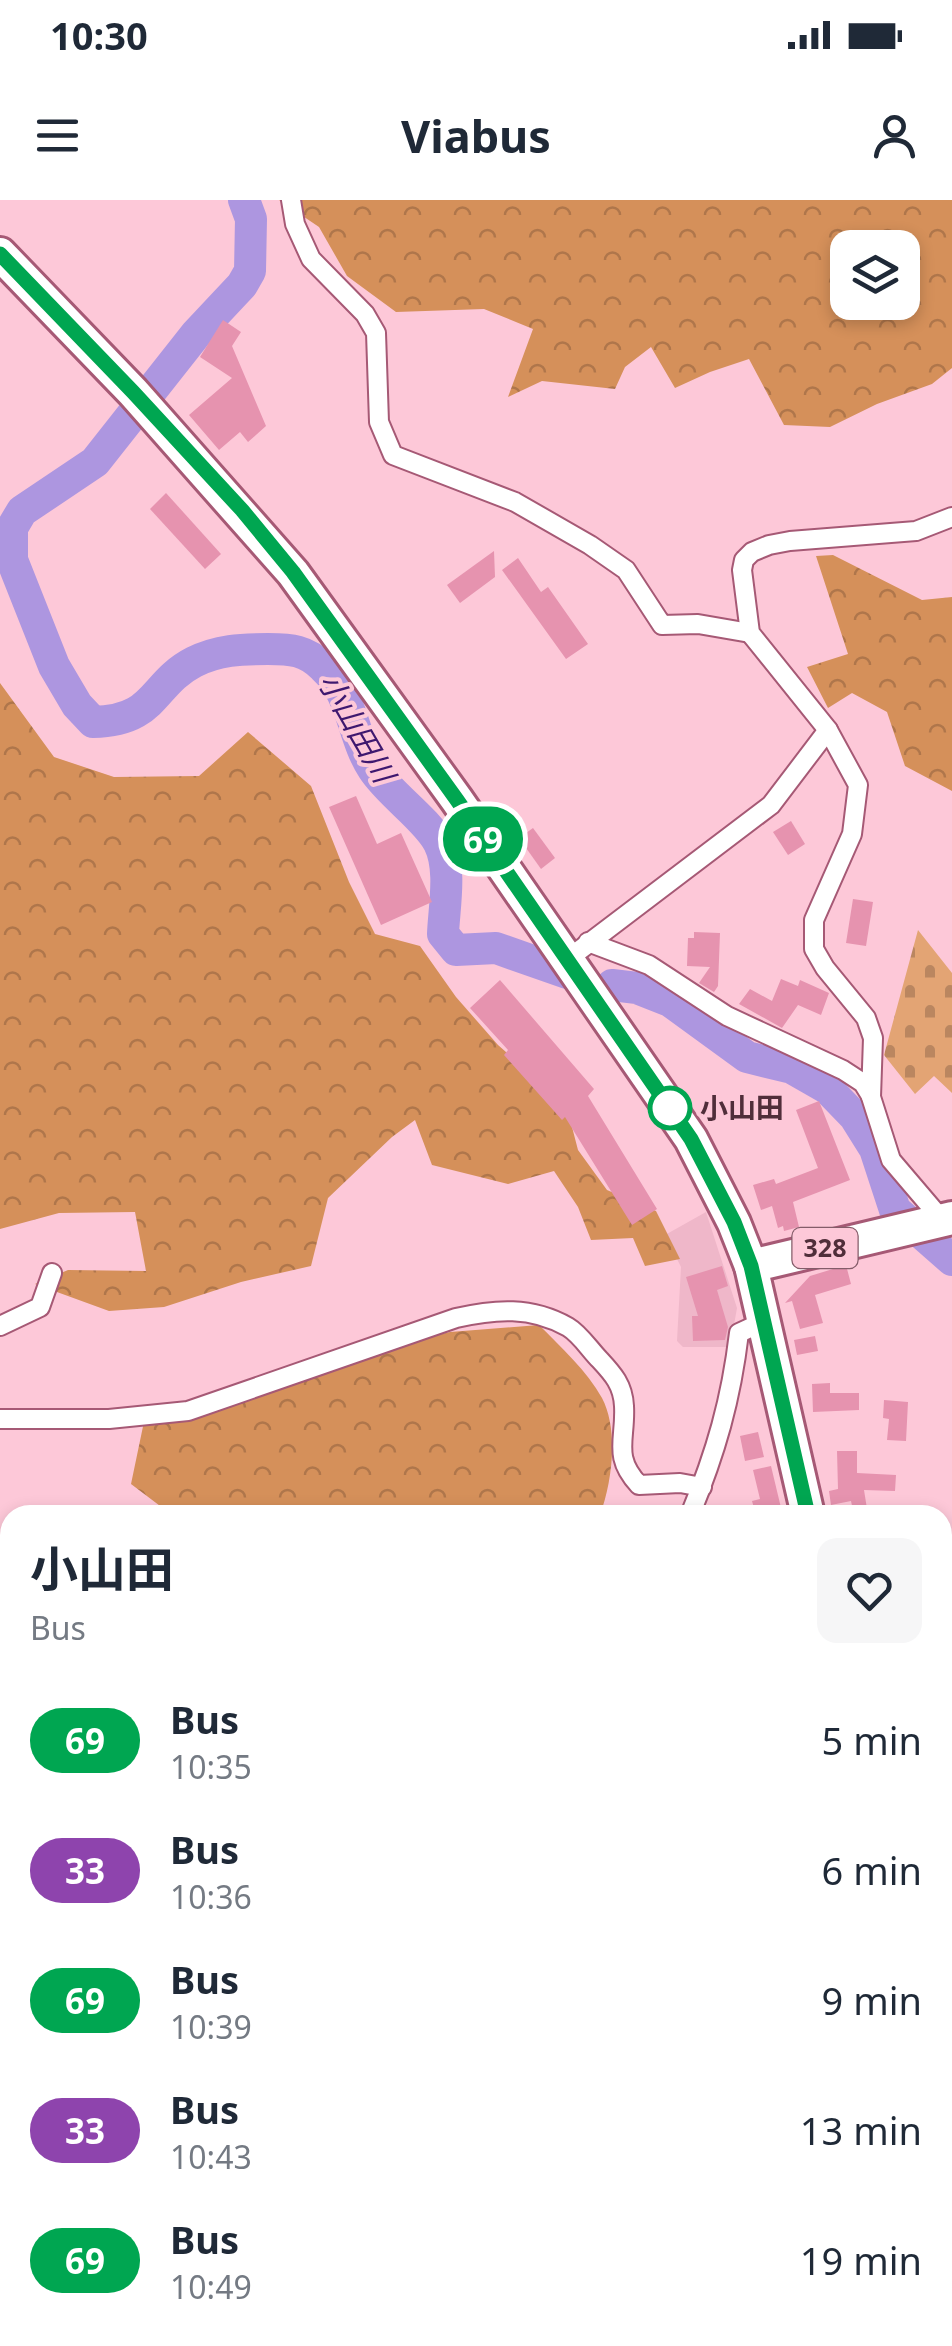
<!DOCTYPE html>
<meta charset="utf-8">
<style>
body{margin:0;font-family:"Noto Sans","Noto Sans JP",sans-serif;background:#f6f6f7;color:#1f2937;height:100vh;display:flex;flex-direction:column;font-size:38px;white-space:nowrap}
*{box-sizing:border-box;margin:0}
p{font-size:32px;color:#747a83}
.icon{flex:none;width:55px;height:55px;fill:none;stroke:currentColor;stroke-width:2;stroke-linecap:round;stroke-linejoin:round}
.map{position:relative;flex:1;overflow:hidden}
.side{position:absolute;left:0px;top:1305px;width:952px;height:842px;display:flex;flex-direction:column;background:#fff;border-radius:30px 30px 0 0;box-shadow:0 5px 15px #0003}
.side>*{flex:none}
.badge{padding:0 20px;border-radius:32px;font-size:35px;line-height:65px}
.tools{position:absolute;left:830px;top:30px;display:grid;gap:20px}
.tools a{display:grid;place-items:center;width:90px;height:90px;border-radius:20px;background:#fff;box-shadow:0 5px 15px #0003;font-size:50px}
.map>.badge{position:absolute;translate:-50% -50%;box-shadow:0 0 0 5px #fff}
.round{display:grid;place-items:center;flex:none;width:105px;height:105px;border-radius:20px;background:#f6f6f7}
.overview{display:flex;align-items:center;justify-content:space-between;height:170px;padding:0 30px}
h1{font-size:48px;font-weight:700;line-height:75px}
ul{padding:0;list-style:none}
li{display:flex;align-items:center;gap:30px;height:130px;padding:0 30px}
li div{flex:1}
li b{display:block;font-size:38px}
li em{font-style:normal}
li .badge{min-width:110px;font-weight:700;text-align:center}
.status{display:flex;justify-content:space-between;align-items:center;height:70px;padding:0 50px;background:#fff;direction:ltr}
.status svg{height:28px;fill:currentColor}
header{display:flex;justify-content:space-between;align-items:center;height:130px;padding:0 30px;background:#fff;font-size:45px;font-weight:700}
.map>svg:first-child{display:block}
.built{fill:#efb7c9}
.forest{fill:url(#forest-crowns);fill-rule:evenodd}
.cemetery{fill:url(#cemetery-stones)}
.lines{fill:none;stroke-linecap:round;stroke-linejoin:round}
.stream{stroke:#ad96e0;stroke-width:5}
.river{stroke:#ad96e0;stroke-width:32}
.building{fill:#e693af}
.street-casing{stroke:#a65975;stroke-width:22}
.highway-casing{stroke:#a65975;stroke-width:38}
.street{stroke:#fff;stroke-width:18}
.highway{stroke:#fff;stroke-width:32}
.line-casing{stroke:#fff;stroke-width:22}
.line{stroke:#00a651;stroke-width:15}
.stop-dot{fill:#fff;stroke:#00a651;stroke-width:5}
.labels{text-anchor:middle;stroke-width:8;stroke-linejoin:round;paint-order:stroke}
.shield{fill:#fdc8d8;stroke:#845c69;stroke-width:2.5}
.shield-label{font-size:25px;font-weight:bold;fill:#502e3a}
.stop-label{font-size:28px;font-weight:bold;fill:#502e3a;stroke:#fdc8d8;text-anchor:start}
.water-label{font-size:30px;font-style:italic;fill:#3e186f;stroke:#fdc8d8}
</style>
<div class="status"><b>10:30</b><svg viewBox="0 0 49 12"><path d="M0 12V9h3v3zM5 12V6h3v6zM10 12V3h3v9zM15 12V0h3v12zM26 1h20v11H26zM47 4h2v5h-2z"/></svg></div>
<header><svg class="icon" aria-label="menu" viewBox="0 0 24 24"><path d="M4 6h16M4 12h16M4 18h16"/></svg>Viabus<svg class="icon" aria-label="person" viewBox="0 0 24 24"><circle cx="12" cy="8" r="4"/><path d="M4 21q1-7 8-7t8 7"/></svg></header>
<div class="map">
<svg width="952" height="2146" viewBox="0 0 952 2146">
<defs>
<pattern id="forest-crowns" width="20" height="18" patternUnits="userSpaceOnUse" patternTransform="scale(2.5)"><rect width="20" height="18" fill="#d5905a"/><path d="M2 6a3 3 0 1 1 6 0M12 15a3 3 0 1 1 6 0" fill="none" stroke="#af764b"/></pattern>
<pattern id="cemetery-stones" width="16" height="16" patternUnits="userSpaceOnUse" patternTransform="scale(2.5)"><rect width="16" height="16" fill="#e3a474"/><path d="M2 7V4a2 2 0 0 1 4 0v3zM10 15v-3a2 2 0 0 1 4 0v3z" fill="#ba8660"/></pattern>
</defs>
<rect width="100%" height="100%" fill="#fdc8d8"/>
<path class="built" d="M706,1012L737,1108L730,1147H683L677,1141L681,1067L665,1035Z"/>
<g class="forest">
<path d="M279,0H952V168L932,184L877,204L830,227L784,225L749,159L710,172L675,188L651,147L625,167L615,189L542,181L508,197L533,129L484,109L396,112L347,76L319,27ZM848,48H902V102H848Z"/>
<path d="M833,355L922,400L952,397V591L905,566L887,512L852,493L828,508L807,467L848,454L816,356Z"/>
<path d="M0,483L54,557L114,577L199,576L248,532L311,586L349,682L375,734L420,746L456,797L498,845L566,904L578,950L607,990L656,1011L680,1059L645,1066L633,1038L591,1040L578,1007L554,971L508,984L432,965L415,920L392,937L328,998L311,1066L241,1082L164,1107L109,1111L35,1084L68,1070L146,1071L135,1012L59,1013L0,1029Z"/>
<path d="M539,1125C561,1147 587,1171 602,1198C619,1230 612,1283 600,1315H172L131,1284L146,1212L265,1188L388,1146L450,1132Z"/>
<path d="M0,1553L10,1560V1578L2,1600L10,1606V1777L0,1754Z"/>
<path d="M0,1971L10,1972V2138H87L85,2146H0Z"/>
</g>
<path class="cemetery" d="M918,730L952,773V893L934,876L915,894L884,855Z"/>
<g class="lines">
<path class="stream" d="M670,2146L677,2138"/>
<g class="river">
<path d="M244,0L251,19L250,71L242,85L196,134L95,262L22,311L12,328V360L54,466L77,505L93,522C157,521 151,484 194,462C218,450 241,449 268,449C291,449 306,450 323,467C353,494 352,537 373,569C389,594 427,619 439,643C452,669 444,707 443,734L456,750L496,748L567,773"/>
<path d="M612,785L637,788L670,801L747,857L792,868L827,888L855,917L875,949L895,1010L952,1060"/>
<path d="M942,1472L952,1443"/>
<path d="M755,2146L761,2138"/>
</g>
</g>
<g class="building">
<path d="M223,120L241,132L232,146L266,226L248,242L240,232L219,250L189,215L232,178L200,157Z"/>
<path d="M166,293L221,354L205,369L150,309Z"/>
<path d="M494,351L495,377L460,403L447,385Z"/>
<path d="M518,358L541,392L548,387L588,444L566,459L502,370Z"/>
<path d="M356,596L377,644L401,633L432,702L381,725L329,607Z"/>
<path d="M791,621L805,644L788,655L773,632Z"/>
<path d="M533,628L555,658L541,669L519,638Z"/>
<path d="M853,699L873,702L866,746L846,743Z"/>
<path d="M694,732L720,733L718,786L714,792L699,783L710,767L687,766L688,738H694Z"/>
<path d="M781,779L798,786L800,780L829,793L821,815L798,805L782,828L739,804L750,789L772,801Z"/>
<path d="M500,780L594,889L588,896L657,1009L632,1025L565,917L562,920L504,855L508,850L470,808Z"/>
<path d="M819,901L850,980L793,1002L799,1027L784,1031L783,1026L778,1028L772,1006L761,1010L753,985L774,979L776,984L818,968L796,910Z"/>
<path d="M846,1065L851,1084L815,1095L823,1123L800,1129L792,1101L785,1103L810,1076Z"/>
<path d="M722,1066L728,1086L717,1090L728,1127L725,1140L693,1141L692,1116H698L686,1077Z"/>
<path d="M815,1136L818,1151L797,1155L794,1140Z"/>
<path d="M830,1183V1193H859V1210L813,1212L812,1184Z"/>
<path d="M884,1200L908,1202L906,1241L887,1240L889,1219L883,1218Z"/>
<path d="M758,1232L764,1257L745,1261L740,1236Z"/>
<path d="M837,1251H857V1273L896,1275L895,1291L864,1290L868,1315H854L851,1301L831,1305L829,1291L838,1289Z"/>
<path d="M771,1266L782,1312L756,1315L752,1301L760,1299L753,1270Z"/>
</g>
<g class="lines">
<g class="street-casing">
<g id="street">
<path d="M291,0L295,24L311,59L365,114L376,133L379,222L393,255L515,302L590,345L626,370L662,425L698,424L750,433"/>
<path d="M588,742L649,765L727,816L843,870L863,883L871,896"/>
<path d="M568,759L771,605L828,530"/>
<path d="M943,1021L891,960L871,897L873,838L866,818L825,768L814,749V720L852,634L858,585L828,530L750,433L742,370L744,360L752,352L769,345L790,341L916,331L952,317"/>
<path d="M0,1126L40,1107L52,1073"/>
<path d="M0,1219H109L188,1211L456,1118C495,1109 531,1106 568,1127C580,1134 590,1150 600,1160C613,1174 623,1185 624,1206C626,1240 612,1256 639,1285L680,1283L702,1287"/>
<path d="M690,1315C716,1252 731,1200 739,1133L765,1121"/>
<path d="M0,1358L10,1363"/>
<path d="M0,1433L6,1441L0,1519"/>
<path d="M0,1523L10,1539"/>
<path d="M942,1612L952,1613"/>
<path d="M0,1884L10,1883"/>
<path d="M942,2003L952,1993"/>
<path d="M135,2138L136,2146"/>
<path d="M937,2138L942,2146"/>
<path d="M77,2146L80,2138"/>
</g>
</g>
<g class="highway-casing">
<g id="highway">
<path d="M0,54L133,192L293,373L457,600L691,939L734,1023L751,1066L808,1315"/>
<path d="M751,1066L952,1018"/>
<path d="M577,2146L583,2138"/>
</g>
</g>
<use href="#street" class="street"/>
<use href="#highway" class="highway"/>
</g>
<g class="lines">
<g class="line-casing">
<path id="line" d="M0,54L133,192L242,310L293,372L457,600L691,939L734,1022L751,1066L808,1315"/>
</g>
<use href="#line" class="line"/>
</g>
<circle class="stop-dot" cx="670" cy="908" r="20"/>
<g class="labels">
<rect class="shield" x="792.5" y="1028" width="65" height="40" rx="8"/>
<g class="shield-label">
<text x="825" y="1057">328</text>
</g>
<g class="stop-label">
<text x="700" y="918">小山田</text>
</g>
<g class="water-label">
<text transform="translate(356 528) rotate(60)" y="10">小山田川</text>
</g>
</g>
</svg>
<div class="tools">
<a><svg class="icon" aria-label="layers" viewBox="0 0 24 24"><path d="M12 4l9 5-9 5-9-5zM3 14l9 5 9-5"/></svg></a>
</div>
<b class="badge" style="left:483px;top:639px;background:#00a651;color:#fff">69</b>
<section class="side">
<div class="overview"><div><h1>小山田</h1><p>Bus</p></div><a class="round"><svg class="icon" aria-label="heart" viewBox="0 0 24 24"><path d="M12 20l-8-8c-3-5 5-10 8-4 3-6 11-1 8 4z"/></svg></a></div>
<ul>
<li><span class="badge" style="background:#00a651;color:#fff">69</span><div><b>Bus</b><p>10:35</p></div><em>5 min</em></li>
<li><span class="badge" style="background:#8e44ad;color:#fff">33</span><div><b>Bus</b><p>10:36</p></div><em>6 min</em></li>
<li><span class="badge" style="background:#00a651;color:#fff">69</span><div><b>Bus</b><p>10:39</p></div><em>9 min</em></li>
<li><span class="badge" style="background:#8e44ad;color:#fff">33</span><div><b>Bus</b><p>10:43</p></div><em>13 min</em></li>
<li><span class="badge" style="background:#00a651;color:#fff">69</span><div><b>Bus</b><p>10:49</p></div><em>19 min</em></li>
</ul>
</section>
</div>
